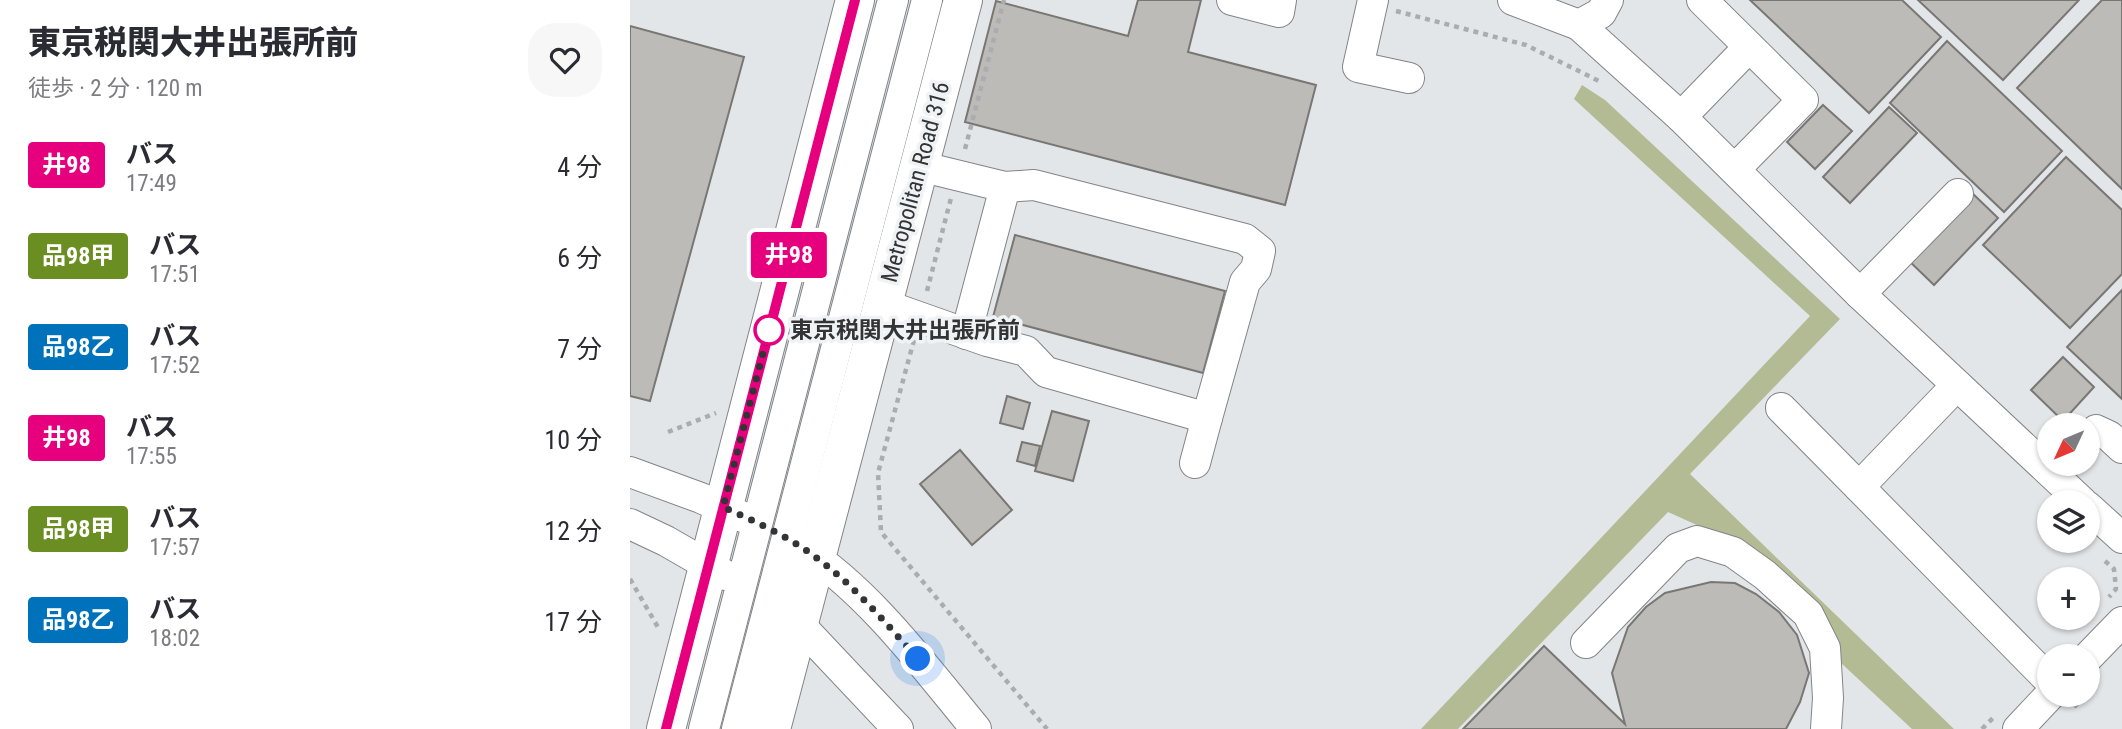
<!DOCTYPE html>
<html lang="ja">
<meta charset="utf-8">
<style>
body{margin:0;font-family:"Roboto Condensed","Noto Sans JP",sans-serif;background:#f7f7f7;color:#2b2b33;height:100vh;display:flex;flex-direction:column;font-size:26px;white-space:nowrap}
*{box-sizing:border-box;margin:0}
p{font-size:23px;color:#7c7c81}
.icon{flex:none;width:38px;height:38px;fill:none;stroke:currentColor;stroke-width:2;stroke-linecap:round;stroke-linejoin:round}
.map{position:relative;flex:1;overflow:hidden}
.drawer{display:flex;flex-direction:column;background:#fff;width:630px}
.drawer>*{flex:none}
.badge{padding:0 14px;border-radius:5px;font-size:24px;line-height:46px}
.needle{width:46px;rotate:226deg}
.controls{position:absolute;left:1407px;top:413px;display:grid;gap:14px}
.controls a{display:grid;place-items:center;width:63px;height:63px;border-radius:50%;background:#fff;box-shadow:0 2px 5px #0004;font-size:35px}
.you{position:absolute;width:35px;height:35px;margin:-18px;border:5px solid #fff;border-radius:50%;background:#1a73e8;box-shadow:0 0 0 10px #1a73e833}
.map>.badge{position:absolute;translate:-50% -50%;box-shadow:0 0 0 4px #fff}
.round{display:grid;place-items:center;flex:none;width:74px;height:74px;border-radius:28px;background:#f7f7f7}
.head{display:flex;align-items:center;justify-content:space-between;height:119px;padding:0 28px}
h1{font-size:33px;font-weight:800;line-height:52px}
ul{padding:0;list-style:none}
li{display:flex;align-items:center;gap:21px;height:91px;padding:0 28px}
li div{flex:1}
li b{display:block;font-size:26px}
li em{font-style:normal}
li .badge{min-width:77px;font-weight:700;text-align:center}
main{display:flex;flex:1;min-height:0}
.map>svg:first-child{display:block}
.forest{fill:#b3bb94}
.building{fill:#bdbbb8;stroke:#797774;stroke-width:2}
.lines{fill:none;stroke-linecap:round;stroke-linejoin:round}
.minor-casing{stroke:#828588;stroke-width:32}
.major-casing{stroke:#828588;stroke-width:40}
.path{stroke:#aaacaf;stroke-width:4.5;stroke-dasharray:5 5;stroke-linecap:butt}
.minor{stroke:#fff;stroke-width:30}
.major{stroke:#fff;stroke-width:38}
.line-casing{stroke:#fff;stroke-width:16}
.line{stroke:#e6007e;stroke-width:10}
.walk{stroke:#333435;stroke-width:7;stroke-dasharray:0 12.6}
.stop-dot{fill:#fff;stroke:#e6007e;stroke-width:3.5}
.labels{text-anchor:middle;stroke-width:7;stroke-linejoin:round;paint-order:stroke}
.street-label{font-size:23px;fill:#333435;stroke:#f0f3f6}
.stop-label{font-size:23px;font-weight:bold;fill:#333435;stroke:#f0f3f6;text-anchor:start}
</style>
<main>
<section class="drawer">
<div class="head"><div><h1>東京税関大井出張所前</h1><p>徒歩 · 2 分 · 120 m</p></div><a class="round"><svg class="icon" aria-label="heart" viewBox="0 0 24 24"><path d="M12 20l-8-8c-3-5 5-10 8-4 3-6 11-1 8 4z"/></svg></a></div>
<ul>
<li><span class="badge" style="background:#e6007e;color:#fff">井98</span><div><b>バス</b><p>17:49</p></div><em>4 分</em></li>
<li><span class="badge" style="background:#6b8e23;color:#fff">品98甲</span><div><b>バス</b><p>17:51</p></div><em>6 分</em></li>
<li><span class="badge" style="background:#0072bc;color:#fff">品98乙</span><div><b>バス</b><p>17:52</p></div><em>7 分</em></li>
<li><span class="badge" style="background:#e6007e;color:#fff">井98</span><div><b>バス</b><p>17:55</p></div><em>10 分</em></li>
<li><span class="badge" style="background:#6b8e23;color:#fff">品98甲</span><div><b>バス</b><p>17:57</p></div><em>12 分</em></li>
<li><span class="badge" style="background:#0072bc;color:#fff">品98乙</span><div><b>バス</b><p>18:02</p></div><em>17 分</em></li>
</ul>
</section>
<div class="map">
<svg width="1492" height="729" viewBox="0 0 1492 729">
<rect width="100%" height="100%" fill="#e3e6e9"/>
<path class="forest" d="M952,85L975,100L1210,319L1060,474L1324,729H1282L1211,663L1196,633L1111,545L1038,512L828,729H791L1180,316L944,99Z"/>
<g class="building">
<path d="M508,0H571L558,52L686,85L655,205L335,122L366,1L498,36Z"/>
<path d="M1120,0H1272L1311,37L1239,113Z"/>
<path d="M1288,0H1449L1373,80Z"/>
<path d="M1472,0H1492V189L1387,88Z"/>
<path d="M0,26L114,57L20,401L0,396Z"/>
<path d="M1317,41L1432,151L1374,212L1260,103Z"/>
<path d="M1193,105L1222,131L1185,169L1157,142Z"/>
<path d="M1259,107L1287,133L1220,203L1193,177Z"/>
<path d="M1436,157L1492,210V274L1440,328L1353,245Z"/>
<path d="M1339,190L1368,218L1304,285L1275,257Z"/>
<path d="M385,235L595,291L573,373L363,317Z"/>
<path d="M1492,290V399L1437,347Z"/>
<path d="M1433,357L1464,387L1433,421L1401,390Z"/>
<path d="M377,396L400,403L393,429L370,423Z"/>
<path d="M422,411L459,421L443,481L405,471Z"/>
<path d="M392,442L410,446L405,466L387,461Z"/>
<path d="M330,450L382,510L342,545L290,484Z"/>
<path d="M1081,582L1105,583L1126,594L1149,612L1167,635L1179,673L1170,702L1156,729H833L914,646L995,724L982,673L998,627L1016,607L1035,593Z"/>
</g>
<g class="lines">
<g class="minor-casing">
<g id="minor">
<path d="M602,0L649,12L651,0"/>
<path d="M743,0L728,67L779,78"/>
<path d="M883,0L949,25L1051,117L1230,294L1452,502"/>
<path d="M1072,0L1173,100L1105,169"/>
<path d="M949,25L971,13L978,0"/>
<path d="M1051,117L1119,47"/>
<path d="M1230,294L1328,194"/>
<path d="M252,304L357,341L396,351L416,372L577,418L615,282L626,269L630,251L615,239L404,185L375,187L289,166"/>
<path d="M336,334L375,187"/>
<path d="M1327,385L1229,487L1419,680"/>
<path d="M1151,408L1229,487"/>
<path d="M1458,438L1466,430L1479,436L1492,448"/>
<path d="M565,463L577,418"/>
<path d="M0,472L71,498L113,517"/>
<path d="M1458,507L1492,538"/>
<path d="M0,524L36,541L95,575"/>
<path d="M170,547C239,591 294,666 346,729"/>
<path d="M154,614L168,623L268,729"/>
<path d="M956,643L1048,548L1067,541L1103,552L1135,575L1178,614L1195,648L1198,698L1196,729"/>
<path d="M1458,657L1492,622"/>
<path d="M74,729L263,0"/>
<path d="M107,729L297,0"/>
<path d="M1388,729L1420,695"/>
</g>
</g>
<g class="major-casing">
<g id="major">
<path d="M36,729L225,0"/>
<path d="M141,729L333,0"/>
</g>
</g>
<g class="path">
<path d="M766,11L896,45L969,81"/>
<path d="M335,149L374,0"/>
<path d="M297,291L321,198"/>
<path d="M284,340L248,473L251,532L417,729"/>
<path d="M38,432L86,413"/>
<path d="M1475,561L1484,569L1486,589L1479,597"/>
<path d="M0,579L29,629"/>
<path d="M1458,693L1467,683"/>
<path d="M1444,707L1456,695"/>
<path d="M1352,729L1363,718"/>
</g>
<use href="#minor" class="minor"/>
<use href="#major" class="major"/>
</g>
<g class="lines">
<g class="line-casing">
<path id="line" d="M36,729L225,0"/>
</g>
<use href="#line" class="line"/>
<path class="walk" d="M139,330L93,507C124,521 156,535 184,556C223,584 256,623 288,659"/>
</g>
<circle class="stop-dot" cx="139" cy="330" r="14"/>
<g class="labels">
<g class="street-label">
<text transform="translate(285 182) rotate(-75)" y="8">Metropolitan Road 316</text>
</g>
<g class="stop-label">
<text x="160" y="338">東京税関大井出張所前</text>
</g>
</g>
</svg>
<div class="controls">
<a><svg class="needle" viewBox="-14 -14 28 28"><path d="M0-13l5 13h-10z" fill="#e53935"/><path d="M0 13l5-13h-10z" fill="#7c7c81"/></svg></a>
<a><svg class="icon" aria-label="layers" viewBox="0 0 24 24"><path d="M12 4l9 5-9 5-9-5zM3 14l9 5 9-5"/></svg></a>
<a>+</a>
<a>−</a>
</div>
<div class="you" style="left:288px;top:659px"></div>
<b class="badge" style="left:159px;top:255px;background:#e6007e;color:#fff">井98</b>
</div>
</main>
